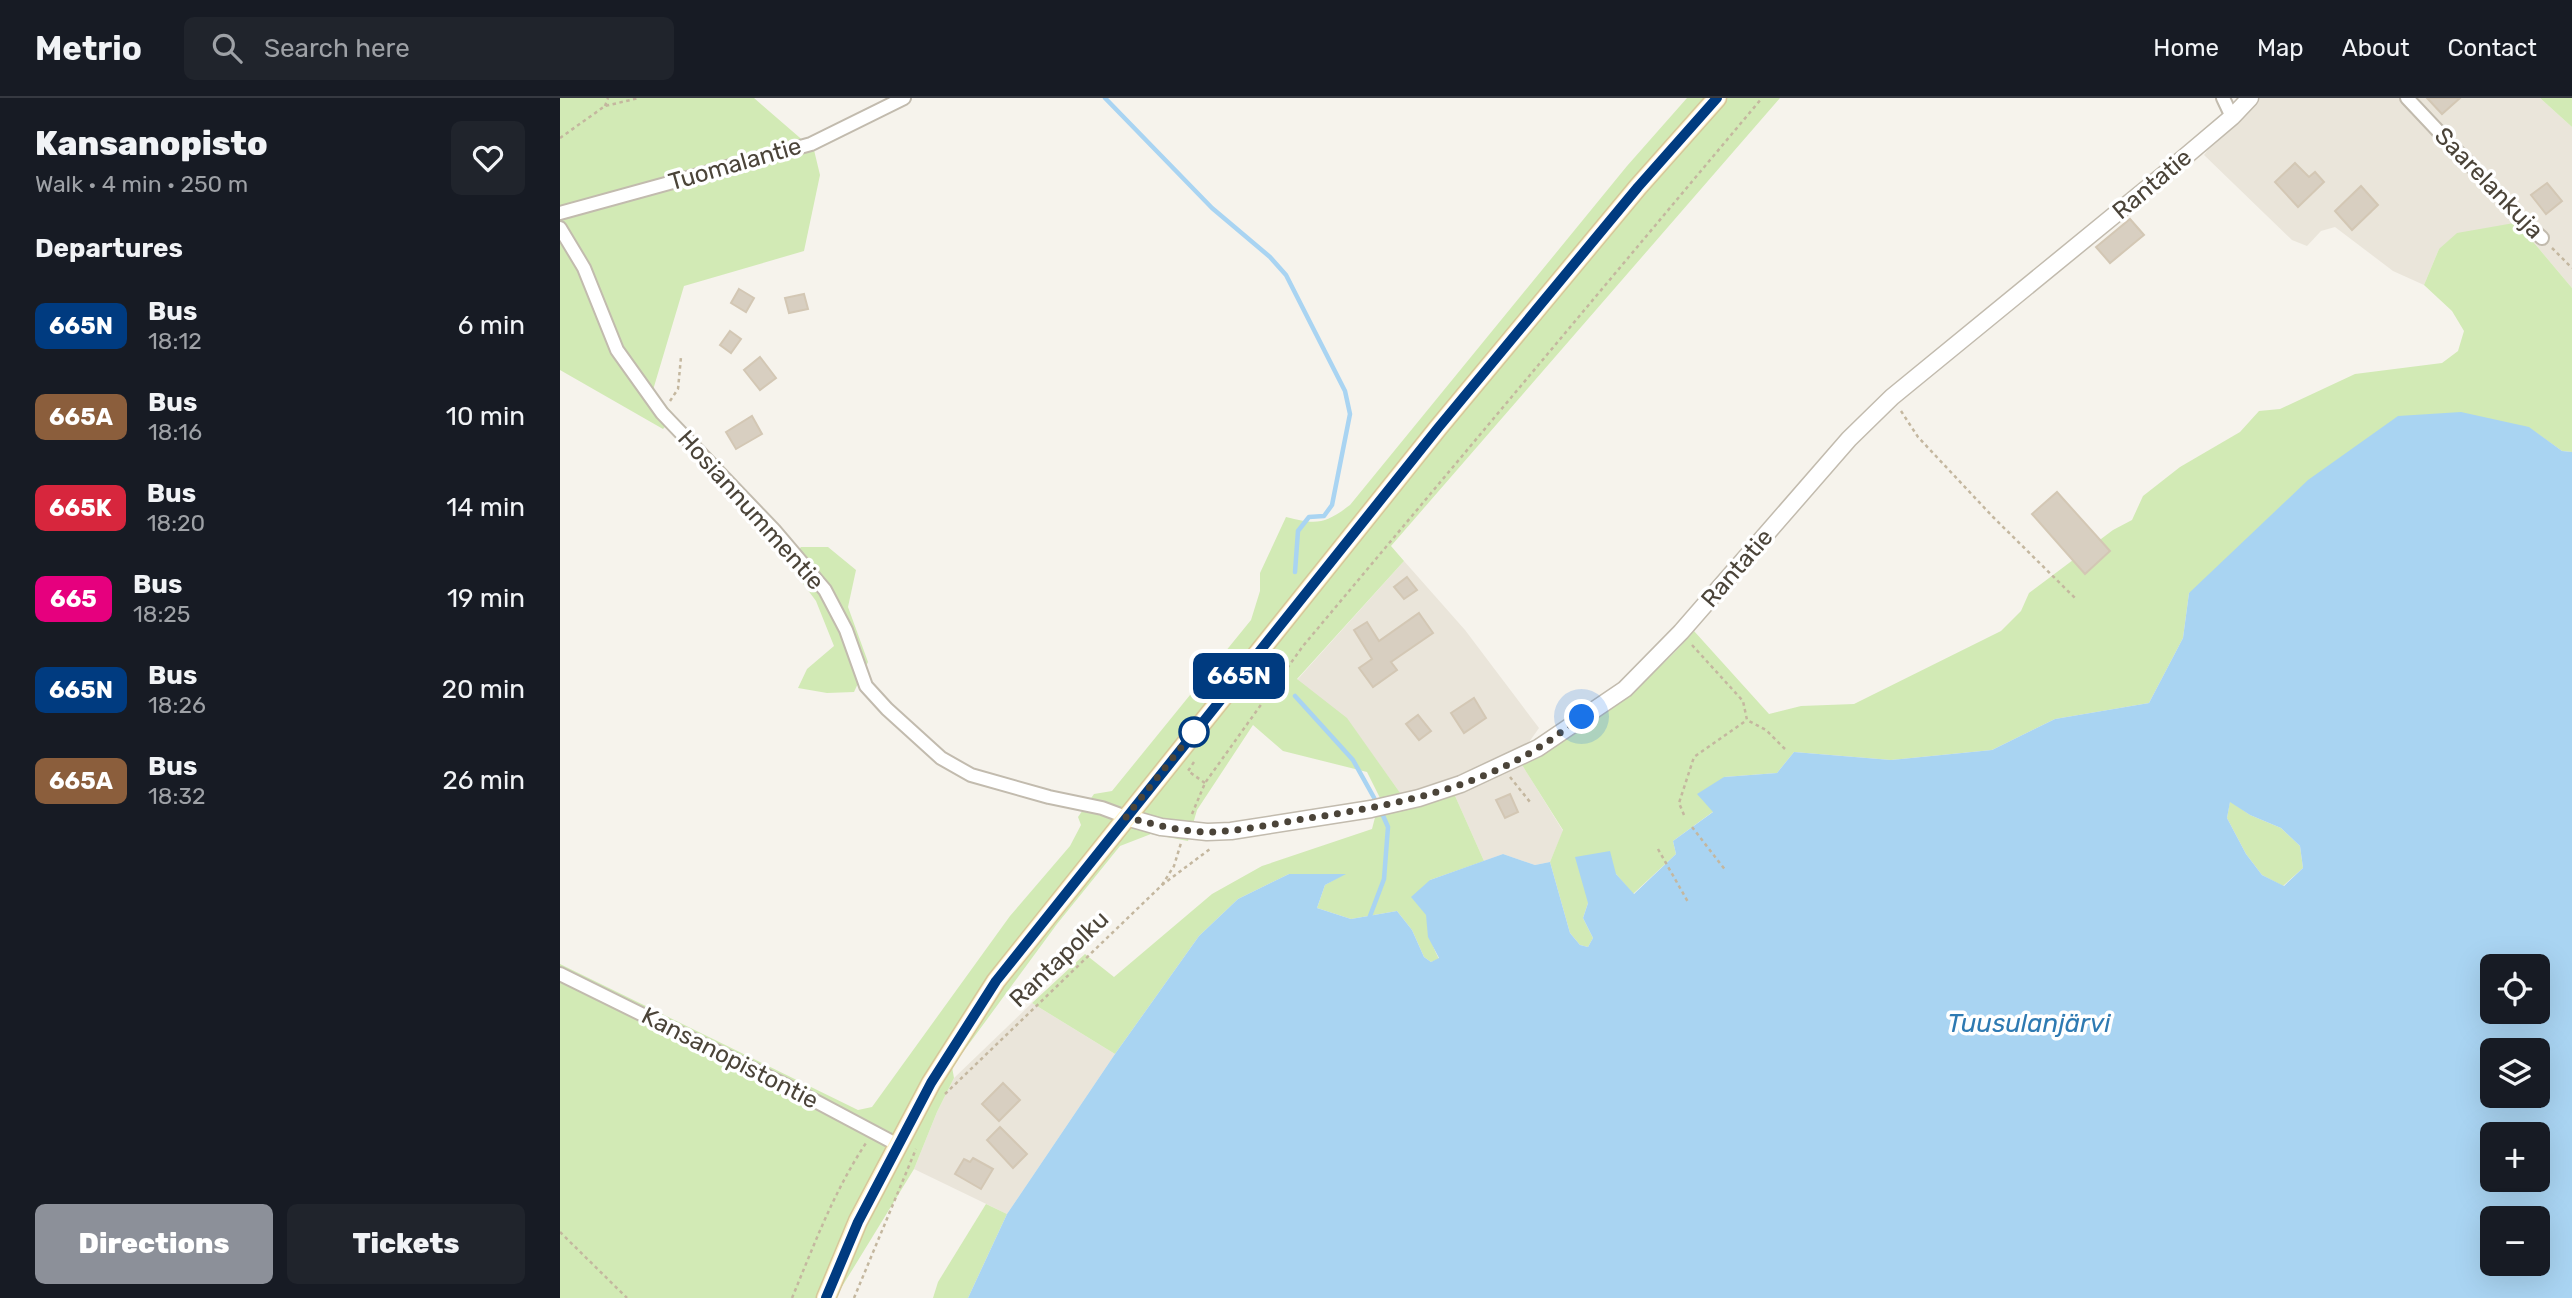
<!DOCTYPE html>
<meta charset="utf-8">
<style>
body{margin:0;font-family:Rubik,sans-serif;background:#20242c;color:#f1f3f6;height:100vh;display:flex;flex-direction:column;font-size:26px;white-space:nowrap}
*{box-sizing:border-box;margin:0}
p{font-size:23px;color:#9ea1a6}
.icon{flex:none;width:38px;height:38px;fill:none;stroke:currentColor;stroke-width:2;stroke-linecap:round;stroke-linejoin:round}
.map{position:relative;flex:1;overflow:hidden}
.panel{display:flex;flex-direction:column;background:#171b24;width:560px}
.panel>*{flex:none}
.badge{padding:0 14px;border-radius:10px;font-size:24px;line-height:46px}
.controls{position:absolute;left:1920px;top:856px;display:grid;gap:14px}
.controls a{display:grid;place-items:center;width:70px;height:70px;border-radius:10px;background:#171b24;box-shadow:0 7px 28px #0002;font-size:35px}
.you{position:absolute;width:35px;height:35px;margin:-18px;border:5px solid #fff;border-radius:50%;background:#1a73e8;box-shadow:0 0 0 10px #1a73e833}
.map>.badge{position:absolute;translate:-50% -50%;box-shadow:0 0 0 4px #fff}
h2{padding:0 35px;font-size:26px;line-height:63px}
.round{display:grid;place-items:center;flex:none;width:74px;height:74px;border-radius:10px;background:#20242c}
.overview{display:flex;align-items:center;justify-content:space-between;height:119px;padding:0 35px}
h1{font-size:33px;font-weight:800;line-height:52px}
.action{display:flex;gap:14px;margin-top:auto;padding:14px 35px}
.action a{flex:1;height:80px;border-radius:10px;background:#8c9099;color:#fff;font-size:28px;font-weight:800;line-height:80px;text-align:center}
.action a+a{background:#20242c;color:#f1f3f6}
ul{padding:0;list-style:none}
li{display:flex;align-items:center;gap:21px;height:91px;padding:0 35px}
li div{flex:1}
li b{display:block;font-size:26px}
li em{font-style:normal}
li .badge{min-width:77px;font-weight:700;text-align:center}
header{display:flex;align-items:center;gap:42px;box-sizing:border-box;height:98px;padding:0 35px;background:#171b24;border-bottom:2px solid #363941}
header strong{font-size:33px}
nav{display:flex;gap:38px;margin-inline-start:auto;font-size:24px}
.search{width:490px;height:63px;background:#20242c;display:flex;align-items:center;gap:18px;box-sizing:border-box;padding:0 24px;border-radius:10px;color:#9ea1a6;font-size:26px}
main{display:flex;flex:1;min-height:0}
.map>svg:first-child{display:block}
.residential{fill:#eae5da}
.green{fill:#d2eab5}
.water{fill:#a9d4f2;fill-rule:evenodd}
.lines{fill:none;stroke-linecap:round;stroke-linejoin:round}
.stream{stroke:#a9d4f2;stroke-width:4.5}
.building{fill:#d8cfc1;stroke:#d3c7b4;stroke-width:2}
.minor-casing{stroke:#c2bbae;stroke-width:16}
.tertiary-casing{stroke:#c2bbae;stroke-width:19}
.secondary-casing{stroke:#d6c79b;stroke-width:21}
.path{stroke:#c4b79f;stroke-width:2.5;stroke-dasharray:3.5 3.5;stroke-linecap:butt}
.minor{stroke:#fff;stroke-width:12}
.tertiary{stroke:#fff;stroke-width:16}
.secondary{stroke:#fff3cd;stroke-width:18}
.line-casing{stroke:#fff;stroke-width:16}
.line{stroke:#003b80;stroke-width:10}
.walk{stroke:#4b4439;stroke-width:7;stroke-dasharray:0 12.6}
.stop-dot{fill:#fff;stroke:#003b80;stroke-width:3.5}
.labels{text-anchor:middle;stroke-width:7;stroke-linejoin:round;paint-order:stroke}
.street-label{font-size:24px;fill:#4b4439;stroke:#fff}
.water-label{font-size:26px;font-style:italic;fill:#2e7ab2;stroke:#fff}
</style>
<header>
<strong>Metrio</strong>
<div class="search"><svg class="icon" aria-label="search" viewBox="0 0 24 24"><circle cx="10" cy="10" r="6"/><path d="M15 15l6 6"/></svg>Search here</div>
<nav><a>Home</a><a>Map</a><a>About</a><a>Contact</a></nav>
</header>
<main>
<section class="panel">
<div class="overview"><div><h1>Kansanopisto</h1><p>Walk · 4 min · 250 m</p></div><a class="round"><svg class="icon" aria-label="heart" viewBox="0 0 24 24"><path d="M12 20l-8-8c-3-5 5-10 8-4 3-6 11-1 8 4z"/></svg></a></div>
<h2>Departures</h2>
<ul>
<li><span class="badge" style="background:#003b80;color:#fff">665N</span><div><b>Bus</b><p>18:12</p></div><em>6 min</em></li>
<li><span class="badge" style="background:#8b5e3c;color:#fff">665A</span><div><b>Bus</b><p>18:16</p></div><em>10 min</em></li>
<li><span class="badge" style="background:#d7263d;color:#fff">665K</span><div><b>Bus</b><p>18:20</p></div><em>14 min</em></li>
<li><span class="badge" style="background:#e6007e;color:#fff">665</span><div><b>Bus</b><p>18:25</p></div><em>19 min</em></li>
<li><span class="badge" style="background:#003b80;color:#fff">665N</span><div><b>Bus</b><p>18:26</p></div><em>20 min</em></li>
<li><span class="badge" style="background:#8b5e3c;color:#fff">665A</span><div><b>Bus</b><p>18:32</p></div><em>26 min</em></li>
</ul>
<div class="action"><a>Directions</a><a>Tickets</a></div>
</section>
<div class="map">
<svg width="2012" height="1200" viewBox="0 0 2012 1200">
<rect width="100%" height="100%" fill="#f6f3ec"/>
<g class="residential">
<path d="M1690,0H1980L2012,29V190L1975,146L1954,125L1879,151L1864,187L1833,173L1775,129L1761,133L1747,148L1732,142L1644,57L1672,19Z"/>
<path d="M844,463L905,532L979,630L967,647L954,654L1003,733L990,764L975,767L943,756L924,763L888,682L843,699L787,621L737,582Z"/>
<path d="M472,905L555,956L447,1116L354,1071L377,1014L394,980Z"/>
</g>
<g class="green">
<path d="M0,0H194L254,52L260,77L244,153L124,188L93,292L115,318L103,331L0,272Z"/>
<path d="M1127,0H1220L831,448L844,463L737,581L787,620L843,699L888,682L924,763L870,782C866,816 863,829 879,861L871,864L864,859L852,832L837,813L791,821L757,810L765,787L784,776H729L678,801L639,838L555,956L472,905L525,856L554,879L652,796L702,768L812,731L820,700L807,674L723,653L693,627L637,712L628,743L591,736L560,748L497,826L392,969L394,980L377,1014L354,1071L275,1200H0V866L298,1012L312,1009L450,818L510,748L521,727L518,719L534,696L552,693L691,522L700,493V475L726,419C757,427 765,426 790,407L1067,68Z"/>
<path d="M1980,0H2012V29Z"/>
<path d="M1954,125L1975,146L2012,190V354L2002,353L1968,329L1629,495L1623,540L1589,605L1495,621L1432,652L1331,662L1234,654L1217,675L1164,679L1154,713L1113,743L1116,756L1073,796L1056,776L1028,805L1023,820L1033,840L1028,849L1020,847L1010,835L990,764L1003,732L962,667C1024,626 1086,590 1134,533L1209,616L1241,608L1294,606L1441,533L1461,513L1469,495L1553,432L1572,422L1583,398L1620,369L1680,334L1699,313L1720,311L1795,276L1882,265L1898,253L1904,233L1892,213L1864,187L1879,151L1897,135Z"/>
<path d="M241,449H268L296,472L288,509L308,564L294,594L267,595L238,590L247,571L274,548L256,503L227,464Z"/>
<path d="M1670,703L1690,717L1721,730L1740,748L1743,770L1723,788L1702,777L1686,756L1667,720Z"/>
<path d="M426,1106L447,1116L408,1200H373L378,1184Z"/>
</g>
<path class="water" d="M1901,314L1969,329L2002,353L2012,354V1200H408L447,1116L555,956L639,838L678,801L729,776H786L765,787L757,810L791,821L837,813L852,832L864,859L871,864L879,860L868,839L866,817L851,799L870,782L943,756L975,767L990,764L1010,835L1020,847L1028,849L1033,840L1023,820L1028,805L1015,759L1050,753L1056,776L1074,796L1116,756L1113,743L1153,714L1137,696L1164,679L1217,675L1234,654L1331,662L1432,652L1495,621L1589,605L1623,540L1629,495L1748,382L1838,318ZM1670,704L1690,717L1721,730L1740,748L1743,770L1724,788L1702,777L1686,756L1667,720ZM1932,868H1978V914H1932ZM1932,952H1978V998H1932ZM1932,1036H1978V1082H1932ZM1932,1120H1978V1166H1932Z"/>
<g class="lines">
<g class="stream">
<path d="M545,0L652,110L710,159L726,177L785,293L790,316L772,407L764,418L749,419L738,433L735,474"/>
<path d="M735,598L793,662L817,705"/>
<path d="M810,818L824,781L828,729L821,713"/>
</g>
</g>
<g class="building">
<path d="M1867,0H1900L1882,16Z"/>
<path d="M1735,65L1749,79L1755,74L1764,84L1738,109L1715,84Z"/>
<path d="M1987,85L2002,103L1986,116L1971,97Z"/>
<path d="M1801,88L1818,107L1792,132L1775,113Z"/>
<path d="M1570,121L1584,137L1550,165L1536,149Z"/>
<path d="M179,191L194,200L186,214L171,205Z"/>
<path d="M244,196L248,211L229,215L225,200Z"/>
<path d="M170,233L181,241L171,255L160,247Z"/>
<path d="M200,259L216,280L200,292L184,272Z"/>
<path d="M192,318L202,336L176,351L166,334Z"/>
<path d="M1497,394L1550,453L1525,476L1472,416Z"/>
<path d="M847,479L857,492L844,501L834,489Z"/>
<path d="M859,515L873,535L831,564L837,572L813,589L799,570L812,561L794,532L807,524L819,543Z"/>
<path d="M914,600L926,620L904,635L891,615Z"/>
<path d="M858,617L871,633L859,642L846,626Z"/>
<path d="M950,696L958,714L945,720L936,702Z"/>
<path d="M443,985L460,1002L439,1023L422,1006Z"/>
<path d="M440,1029L467,1056L453,1070L427,1042Z"/>
<path d="M413,1060L433,1071L421,1091L395,1076L404,1061L410,1064Z"/>
</g>
<g class="lines">
<g class="minor-casing">
<g id="minor">
<path d="M1663,0L1672,19"/>
<path d="M1847,0L1960,120L1982,140"/>
<path d="M0,115L251,46L344,0"/>
<path d="M0,130L24,170L57,252L102,315L214,432L265,492L286,532L306,588L327,611L381,660L411,677L489,699L542,710L566,719"/>
<path d="M0,876L227,988L338,1047"/>
</g>
</g>
<g class="tertiary-casing">
<path id="tertiary" d="M566,719L601,729L647,734L671,733L811,711L859,700L901,686L978,650L1065,591L1121,534L1289,341L1332,299L1607,74L1672,19L1690,0"/>
</g>
<g class="secondary-casing">
<path id="secondary" d="M266,1200L298,1123L371,985L436,883L878,330L1078,89L1157,0"/>
</g>
<g class="path">
<path d="M45,8L48,0"/>
<path d="M0,40L45,8L79,0"/>
<path d="M1992,150L2012,170"/>
<path d="M110,303L118,291L121,259"/>
<path d="M1341,313L1358,339L1433,419L1515,500"/>
<path d="M1132,547L1183,603L1187,622L1206,632L1225,651"/>
<path d="M634,664L628,673L645,685"/>
<path d="M950,679L970,704"/>
<path d="M632,716L645,685L743,548L1202,0"/>
<path d="M1124,717L1119,705L1134,659L1187,622"/>
<path d="M1132,729L1166,773"/>
<path d="M1098,751L1128,804"/>
<path d="M602,787L614,768L621,745"/>
<path d="M385,996L602,787L650,751"/>
<path d="M0,1134L67,1200"/>
<path d="M232,1200C254,1147 274,1093 306,1045"/>
<path d="M294,1200L356,1051"/>
</g>
<use href="#minor" class="minor"/>
<use href="#tertiary" class="tertiary"/>
<use href="#secondary" class="secondary"/>
</g>
<g class="lines">
<g class="line-casing">
<path id="line" d="M266,1200L298,1124L371,985L436,883L878,330L1078,89L1157,0"/>
</g>
<use href="#line" class="line"/>
<path class="walk" d="M634,634L635,632L566,719C593,726 621,734 650,734C683,733 717,725 750,720C829,708 909,693 978,650C993,641 1007,629 1022,619"/>
</g>
<circle class="stop-dot" cx="634" cy="634" r="14"/>
<g class="labels">
<g class="street-label">
<text transform="translate(175 66) rotate(-16)" y="8">Tuomalantie</text>
<text transform="translate(1929 85) rotate(46)" y="8">Saarelankuja</text>
<text transform="translate(1592 86) rotate(-40)" y="8">Rantatie</text>
<text transform="translate(191 412) rotate(48)" y="8">Hosiannummentie</text>
<text transform="translate(1177 470) rotate(-49)" y="8">Rantatie</text>
<text transform="translate(499 861) rotate(-44)" y="8">Rantapolku</text>
<text transform="translate(170 960) rotate(27)" y="8">Kansanopistontie</text>
</g>
<g class="water-label">
<text x="1469" y="934">Tuusulanjärvi</text>
</g>
</g>
</svg>
<div class="controls">
<a><svg class="icon" aria-label="locate" viewBox="0 0 24 24"><circle cx="12" cy="12" r="6"/><path d="M12 2v4M12 18v4M2 12h4M18 12h4"/></svg></a>
<a><svg class="icon" aria-label="layers" viewBox="0 0 24 24"><path d="M12 4l9 5-9 5-9-5zM3 14l9 5 9-5"/></svg></a>
<a>+</a>
<a>−</a>
</div>
<div class="you" style="left:1022px;top:619px"></div>
<b class="badge" style="left:679px;top:578px;background:#003b80;color:#fff">665N</b>
</div>
</main>
